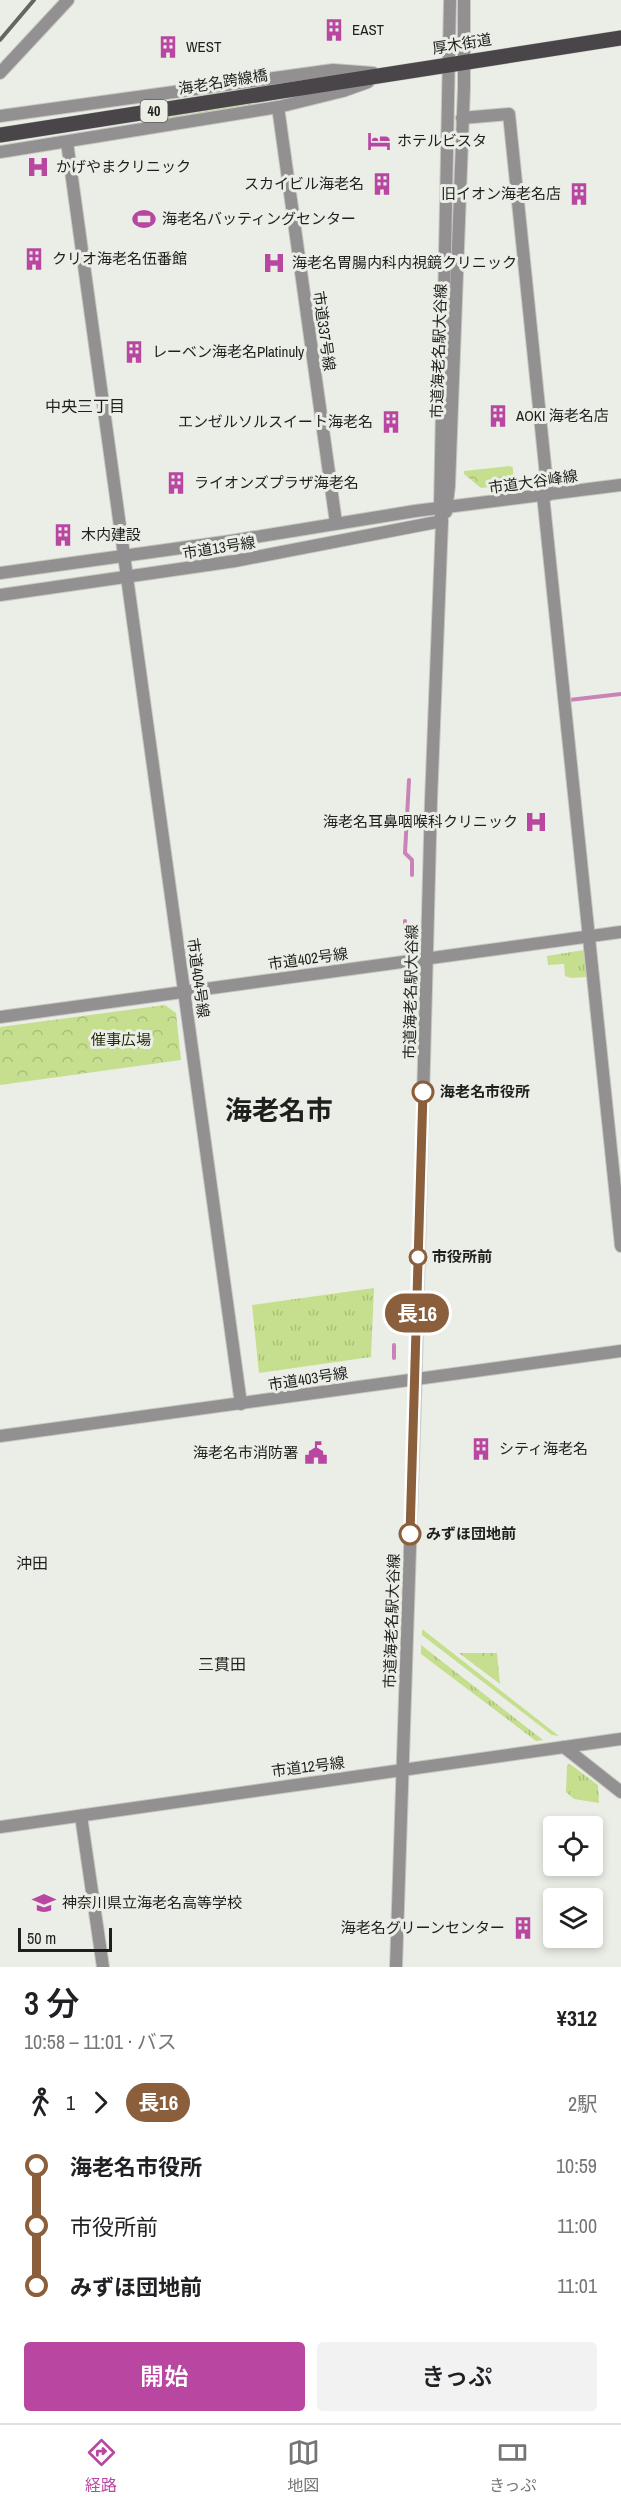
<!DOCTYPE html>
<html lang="ja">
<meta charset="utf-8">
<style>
body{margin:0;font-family:"Archivo Narrow","Noto Sans JP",sans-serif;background:#f2f2f2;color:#202124;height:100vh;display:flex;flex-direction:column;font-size:22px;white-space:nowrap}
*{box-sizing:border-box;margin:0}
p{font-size:20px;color:#757577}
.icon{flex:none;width:33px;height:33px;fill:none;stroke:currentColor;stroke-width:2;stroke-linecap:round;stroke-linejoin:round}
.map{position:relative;height:1967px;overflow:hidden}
.drawer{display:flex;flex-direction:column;background:#fff;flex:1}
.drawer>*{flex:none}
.badge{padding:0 12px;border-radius:20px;font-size:21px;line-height:39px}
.fabs{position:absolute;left:543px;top:1816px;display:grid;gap:12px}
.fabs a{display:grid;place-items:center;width:60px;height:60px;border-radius:6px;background:#fff;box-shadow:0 3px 9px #0003;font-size:30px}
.scale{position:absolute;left:18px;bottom:15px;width:94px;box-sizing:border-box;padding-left:6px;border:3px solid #1f201d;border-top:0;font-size:16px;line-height:21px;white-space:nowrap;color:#1f201d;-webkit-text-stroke:4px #ebeee6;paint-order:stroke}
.map>.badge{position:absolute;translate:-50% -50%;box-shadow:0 0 0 3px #fff}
.legs{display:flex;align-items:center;gap:9px;height:66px;padding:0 24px;font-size:20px}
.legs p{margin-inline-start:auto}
.head{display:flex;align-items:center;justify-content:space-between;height:102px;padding:0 24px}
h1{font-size:33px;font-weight:600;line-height:45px}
.primary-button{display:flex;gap:12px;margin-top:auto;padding:12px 24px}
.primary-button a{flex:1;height:69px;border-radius:6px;background:#b947a1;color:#fff;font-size:24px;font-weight:600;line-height:69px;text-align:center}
.primary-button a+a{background:#f2f2f2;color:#202124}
ul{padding:0 24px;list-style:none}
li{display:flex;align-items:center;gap:21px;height:60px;font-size:22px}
li i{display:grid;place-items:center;width:9px;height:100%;margin:0 8px;background:currentColor}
li i::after{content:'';width:15px;height:15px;margin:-8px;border:4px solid;border-radius:50%;background:#fff}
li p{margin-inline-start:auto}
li:first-child i{background:linear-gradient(#0000 50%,currentColor 0)}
li:last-child i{background:linear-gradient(currentColor 50%,#0000 0)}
.dock{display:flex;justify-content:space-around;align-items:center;height:84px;border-top:2px solid #e0e0e0;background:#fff;font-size:16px;color:#757577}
.dock a{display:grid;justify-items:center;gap:3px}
.dock .selected{color:#b947a1}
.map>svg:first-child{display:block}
.grass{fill:url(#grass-tufts)}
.park{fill:url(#park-crowns)}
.garden{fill:url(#garden-dots)}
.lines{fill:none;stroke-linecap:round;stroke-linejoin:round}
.stream{stroke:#ca83b8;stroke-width:4}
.minor-casing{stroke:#c6c9c2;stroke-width:14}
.major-casing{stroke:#c6c9c2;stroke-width:16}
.minor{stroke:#939092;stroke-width:12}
.major{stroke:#4a4549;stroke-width:15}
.rail{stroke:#646661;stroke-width:4}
.line-1-casing{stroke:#fff;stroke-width:14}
.line-1{stroke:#8b5e3c;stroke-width:9}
.stop-1-dot{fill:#fff;stroke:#8b5e3c;stroke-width:3}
.labels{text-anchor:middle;stroke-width:6;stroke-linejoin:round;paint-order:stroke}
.shield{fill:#ebeee6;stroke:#5c5e59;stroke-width:1.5}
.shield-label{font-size:14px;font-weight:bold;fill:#1f201d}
.poi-label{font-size:15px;fill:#1f201d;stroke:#ebeee6;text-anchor:start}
.street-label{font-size:15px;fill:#1f201d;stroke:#ebeee6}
.park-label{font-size:15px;fill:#242d0a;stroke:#ebeee6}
.stop-label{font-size:15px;font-weight:bold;fill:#1f201d;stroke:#ebeee6;text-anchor:start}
.neighbourhood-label{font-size:16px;fill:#1f201d;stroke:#ebeee6}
.town-label{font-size:27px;font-weight:bold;fill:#1f201d;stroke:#ebeee6}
</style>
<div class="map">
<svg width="621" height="1967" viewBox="0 0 621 1967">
<defs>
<pattern id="grass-tufts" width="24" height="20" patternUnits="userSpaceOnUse" patternTransform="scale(1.5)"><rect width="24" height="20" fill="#c5df8e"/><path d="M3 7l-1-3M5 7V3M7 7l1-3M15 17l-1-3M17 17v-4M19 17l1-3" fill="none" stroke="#a9bf7a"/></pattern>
<pattern id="park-crowns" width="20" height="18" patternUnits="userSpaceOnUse" patternTransform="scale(1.5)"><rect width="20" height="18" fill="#c5df8e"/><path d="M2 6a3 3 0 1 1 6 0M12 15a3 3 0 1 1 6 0" fill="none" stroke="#a9bf7a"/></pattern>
<pattern id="garden-dots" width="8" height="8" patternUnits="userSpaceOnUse" patternTransform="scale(1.5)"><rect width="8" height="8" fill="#c5df8e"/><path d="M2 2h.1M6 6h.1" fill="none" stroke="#a9bf7a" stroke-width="1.8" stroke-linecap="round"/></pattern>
</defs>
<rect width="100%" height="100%" fill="#ebeee6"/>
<g class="grass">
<path d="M584,950L587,977L571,978L565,976L564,964L548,965L547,956Z"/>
<path d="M374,1288L371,1357L259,1373L252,1305Z"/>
<path d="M422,1629L559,1736L552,1735L422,1635Z"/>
<path d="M421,1645L543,1740L536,1741L421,1654Z"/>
<path d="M570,1764L598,1785L599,1803L574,1799L566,1792L567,1765Z"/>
</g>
<g class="park">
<path d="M510,466L513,468V484L481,488L464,474V471Z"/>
<path d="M165,1005L176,1013L181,1060L0,1085V1027Z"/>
<path d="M459,1653H497L500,1684Z"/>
</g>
<path class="garden" d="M255,103V106L145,125L144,121Z"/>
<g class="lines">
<g class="stream">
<path d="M569,700L621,694"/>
<path d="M409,780L405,853L412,860V875"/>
<path d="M405,931V921"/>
<path d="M394,1358V1345"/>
</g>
<g class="minor-casing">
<g id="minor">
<path d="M0,73L68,0"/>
<path d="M278,107L336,523"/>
<path d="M0,116L333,70L373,73"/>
<path d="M462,118L509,114L548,495"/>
<path d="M67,142L241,1404"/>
<path d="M0,152L278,107L343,91L368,82"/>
<path d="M543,495L621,1246"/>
<path d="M446,512L449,486L464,88V0"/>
<path d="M0,573L231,541L415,511L621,485"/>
<path d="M0,595L235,561L442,521"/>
<path d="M0,1017L621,932"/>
<path d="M0,1436L621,1351"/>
<path d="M564,1747L621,1792"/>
<path d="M81,1816L103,1967"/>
<path d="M0,1827L621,1739"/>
<path d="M396,1967L415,1398L431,801L442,521L440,508L450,0"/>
</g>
</g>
<g class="major-casing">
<path id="major" d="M0,135L621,38"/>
</g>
<use href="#minor" class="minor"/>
<use href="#major" class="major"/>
<path class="rail" d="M0,40L34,0"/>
</g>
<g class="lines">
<g class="line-1-casing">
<path id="line-1" d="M410,1534L423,1092"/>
</g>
<use href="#line-1" class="line-1"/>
</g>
<defs>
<g id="building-bare" transform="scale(1.8)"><path d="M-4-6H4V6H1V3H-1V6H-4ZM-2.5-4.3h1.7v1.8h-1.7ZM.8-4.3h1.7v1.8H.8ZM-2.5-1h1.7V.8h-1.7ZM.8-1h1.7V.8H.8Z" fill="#b947a1" stroke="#ebeee6" stroke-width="2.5" paint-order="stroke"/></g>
<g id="hotel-bare" transform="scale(1.8)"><path d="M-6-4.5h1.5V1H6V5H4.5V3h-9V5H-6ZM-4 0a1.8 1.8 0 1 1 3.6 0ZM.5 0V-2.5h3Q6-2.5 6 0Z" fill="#b947a1" stroke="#ebeee6" stroke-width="2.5" paint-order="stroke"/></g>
<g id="hospital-bare" transform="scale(1.8)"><path d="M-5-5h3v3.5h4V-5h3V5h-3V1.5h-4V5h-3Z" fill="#b947a1" stroke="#ebeee6" stroke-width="2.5" paint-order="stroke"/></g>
<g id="stadium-bare" transform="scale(1.8)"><path d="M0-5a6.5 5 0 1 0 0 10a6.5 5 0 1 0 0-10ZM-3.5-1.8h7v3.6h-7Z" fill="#b947a1" stroke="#ebeee6" stroke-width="2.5" paint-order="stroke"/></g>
<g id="civic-bare" transform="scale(1.8)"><path d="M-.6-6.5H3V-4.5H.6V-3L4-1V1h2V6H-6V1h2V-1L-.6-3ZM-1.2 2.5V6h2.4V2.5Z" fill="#b947a1" stroke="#ebeee6" stroke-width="2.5" paint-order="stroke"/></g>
<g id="school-bare" transform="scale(1.8)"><path d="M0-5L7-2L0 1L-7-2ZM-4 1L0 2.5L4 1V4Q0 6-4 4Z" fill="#b947a1" stroke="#ebeee6" stroke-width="2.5" paint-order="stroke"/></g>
</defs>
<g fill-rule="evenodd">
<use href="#building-bare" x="334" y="30"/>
<use href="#building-bare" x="168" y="47"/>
<use href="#hotel-bare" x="379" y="141"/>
<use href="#hospital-bare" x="38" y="167"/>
<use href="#building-bare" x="382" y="184"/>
<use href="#building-bare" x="579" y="194"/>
<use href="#stadium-bare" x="144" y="219"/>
<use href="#building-bare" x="34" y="259"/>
<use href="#hospital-bare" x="274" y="263"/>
<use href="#building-bare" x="134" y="352"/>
<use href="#building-bare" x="498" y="416"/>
<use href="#building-bare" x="391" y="422"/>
<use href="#building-bare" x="176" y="483"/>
<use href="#building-bare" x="63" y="535"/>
<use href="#hospital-bare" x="536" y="822"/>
<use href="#building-bare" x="481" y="1449"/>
<use href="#civic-bare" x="316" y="1453"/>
<use href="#school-bare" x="44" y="1903"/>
<use href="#building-bare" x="523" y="1928"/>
</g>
<g class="stop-1-dot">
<circle cx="423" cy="1092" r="10"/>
<circle cx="418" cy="1257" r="8"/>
<circle cx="410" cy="1534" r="10"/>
</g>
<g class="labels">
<rect class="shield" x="140.5" y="100" width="27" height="22" rx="4.5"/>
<g class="shield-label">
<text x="154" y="116">40</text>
</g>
<g class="poi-label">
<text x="352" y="35">EAST</text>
<text x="186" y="52">WEST</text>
<text x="397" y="146">ホテルビスタ</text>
<text x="56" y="172">かげやまクリニック</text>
<text x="364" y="189" text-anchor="end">スカイビル海老名</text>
<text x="561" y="199" text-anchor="end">旧イオン海老名店</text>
<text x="162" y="224">海老名バッティングセンター</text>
<text x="52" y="264">クリオ海老名伍番館</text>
<text x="292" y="268">海老名胃腸内科内視鏡クリニック</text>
<text x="152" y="357">レーベン海老名Platinuly</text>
<text x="516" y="421">AOKI 海老名店</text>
<text x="373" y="427" text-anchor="end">エンゼルソルスイート海老名</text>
<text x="194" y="488">ライオンズプラザ海老名</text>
<text x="81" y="540">木内建設</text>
<text x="518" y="827" text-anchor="end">海老名耳鼻咽喉科クリニック</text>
<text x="499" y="1454">シティ海老名</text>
<text x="298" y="1458" text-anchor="end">海老名市消防署</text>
<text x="62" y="1908">神奈川県立海老名高等学校</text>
<text x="505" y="1933" text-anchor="end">海老名グリーンセンター</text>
</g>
<g class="street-label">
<text transform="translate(462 44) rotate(-9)" y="5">厚木街道</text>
<text transform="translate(223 82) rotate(-9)" y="5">海老名跨線橋</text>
<text transform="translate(324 331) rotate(82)" y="5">市道337号線</text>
<text transform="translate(439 351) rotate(-88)" y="5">市道海老名駅大谷線</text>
<text transform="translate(533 482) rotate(-8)" y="5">市道大谷峰線</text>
<text transform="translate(219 548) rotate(-9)" y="5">市道13号線</text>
<text transform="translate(308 959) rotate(-8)" y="5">市道402号線</text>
<text transform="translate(198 978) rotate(82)" y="5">市道404号線</text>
<text transform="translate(411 992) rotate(-89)" y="5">市道海老名駅大谷線</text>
<text transform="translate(308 1379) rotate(-9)" y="5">市道403号線</text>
<text transform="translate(392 1621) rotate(-88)" y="5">市道海老名駅大谷線</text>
<text transform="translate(308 1767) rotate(-7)" y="5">市道12号線</text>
</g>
<g class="park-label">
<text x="121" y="1045">催事広場</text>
</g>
<g class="stop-label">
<text x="440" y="1097">海老名市役所</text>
<text x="432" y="1262">市役所前</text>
<text x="426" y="1539">みずほ団地前</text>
</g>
<g class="neighbourhood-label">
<text x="85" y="412">中央三丁目</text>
<text x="32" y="1569">沖田</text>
<text x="222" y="1670">三貫田</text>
</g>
<g class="town-label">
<text x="279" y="1120">海老名市</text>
</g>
</g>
</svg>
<div class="fabs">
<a><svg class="icon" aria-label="locate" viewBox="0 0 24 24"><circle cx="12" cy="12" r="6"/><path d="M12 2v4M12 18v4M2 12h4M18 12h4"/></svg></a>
<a><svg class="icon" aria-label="layers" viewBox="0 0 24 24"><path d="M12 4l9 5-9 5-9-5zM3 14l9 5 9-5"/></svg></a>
</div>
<div class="scale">50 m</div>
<b class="badge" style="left:417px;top:1313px;background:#8b5e3c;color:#fff">長16</b>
</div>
<section class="drawer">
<div class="head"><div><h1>3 分</h1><p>10:58 – 11:01 · バス</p></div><b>¥312</b></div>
<div class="legs"><svg class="icon" aria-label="walk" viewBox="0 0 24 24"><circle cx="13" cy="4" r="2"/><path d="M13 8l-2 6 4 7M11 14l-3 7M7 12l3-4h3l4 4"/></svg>1<svg class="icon" aria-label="forward" viewBox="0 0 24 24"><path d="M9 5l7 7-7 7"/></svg><b class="badge" style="background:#8b5e3c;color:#fff">長16</b><p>2駅</p></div>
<ul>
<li><i style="color:#8b5e3c"></i><b>海老名市役所</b><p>10:59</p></li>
<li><i style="color:#8b5e3c"></i><span>市役所前</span><p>11:00</p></li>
<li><i style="color:#8b5e3c"></i><b>みずほ団地前</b><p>11:01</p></li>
</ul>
<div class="primary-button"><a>開始</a><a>きっぷ</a></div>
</section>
<nav class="dock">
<a class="selected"><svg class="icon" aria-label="directions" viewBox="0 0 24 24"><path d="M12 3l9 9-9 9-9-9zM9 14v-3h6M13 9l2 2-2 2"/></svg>経路</a>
<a><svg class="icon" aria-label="map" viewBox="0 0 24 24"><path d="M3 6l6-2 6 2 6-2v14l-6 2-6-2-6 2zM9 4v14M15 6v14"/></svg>地図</a>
<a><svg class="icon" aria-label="tickets" viewBox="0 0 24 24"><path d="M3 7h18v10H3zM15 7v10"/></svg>きっぷ</a>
</nav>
